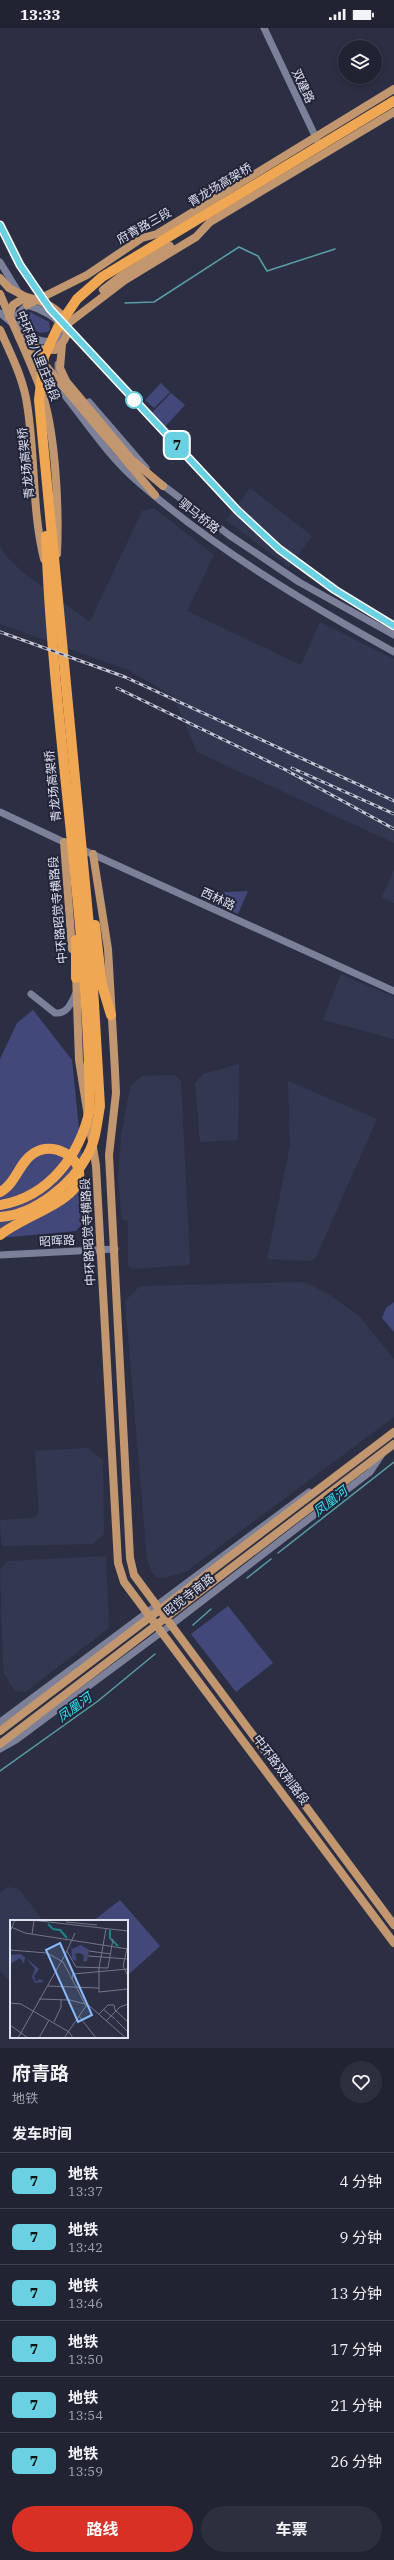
<!DOCTYPE html>
<html lang="zh">
<meta charset="utf-8">
<style>
body{margin:0;font-family:"IBM Plex Serif","Noto Sans SC",serif;background:#2d2f3f;color:#f1f3f6;height:100vh;display:flex;flex-direction:column;font-size:15px;white-space:nowrap}
*{box-sizing:border-box;margin:0}
p{font-size:13px;color:#a2a4ac}
.icon{flex:none;width:22px;height:22px;fill:none;stroke:currentColor;stroke-width:2;stroke-linecap:round;stroke-linejoin:round}
.map{position:relative;height:2020px;overflow:hidden}
.drawer{display:flex;flex-direction:column;background:#212333;flex:1}
.drawer>*{flex:none}
.badge{padding:0 8px;border-radius:6px;font-size:14px;line-height:26px}
.buttons{position:absolute;left:338px;top:12px;display:grid;gap:8px}
.buttons a{display:grid;place-items:center;width:44px;height:44px;border-radius:50%;background:#212333;box-shadow:0 2px 6px #0003,0 0 0 1px #3e404e;font-size:20px}
.map>.badge{position:absolute;translate:-50% -50%;box-shadow:0 0 0 2px #fff}
h2{padding:0 12px;font-size:15px;line-height:36px}
.round{display:grid;place-items:center;flex:none;width:42px;height:42px;border-radius:21px;background:#2d2f3f}
.summary{display:flex;align-items:center;justify-content:space-between;height:68px;padding:0 12px}
h1{font-size:19px;font-weight:700;line-height:30px}
.action{display:flex;gap:8px;margin-top:auto;padding:8px 12px}
.action a{flex:1;height:46px;border-radius:24px;background:#d93025;color:#fff;font-size:16px;font-weight:700;line-height:46px;text-align:center}
.action a+a{background:#2d2f3f;color:#f1f3f6}
ul{padding:0;list-style:none}
li{display:flex;align-items:center;gap:12px;height:56px;padding:0 12px;border-top:1px solid #3e404e}
li div{flex:1}
li b{display:block;font-size:15px}
li em{font-style:normal}
li .badge{min-width:44px;font-weight:700;text-align:center}
.status{display:flex;justify-content:space-between;align-items:center;height:28px;padding:0 20px;background:#212333;direction:ltr}
.status svg{height:11px;fill:currentColor}
.map>svg:first-child{display:block}
.built{fill:#343752}
.green{fill:#43487a}
.lines{fill:none;stroke-linecap:round;stroke-linejoin:round}
.stream{stroke:#599da7;stroke-width:1.5}
.secondary{stroke:#7c8099;stroke-width:7}
.primary{stroke:#c29770;stroke-width:8}
.highway{stroke:#f0a754;stroke-width:10}
.rail-casing{stroke:#c4c7d5;stroke-width:3}
.rail{stroke:#222539;stroke-width:1.5;stroke-dasharray:4.5;stroke-linecap:butt}
.line-casing{stroke:#fff;stroke-width:9}
.line{stroke:#6ad1e3;stroke-width:6}
.stop-dot{fill:#fff;stroke:#6ad1e3;stroke-width:2}
.labels{text-anchor:middle;stroke-width:4;stroke-linejoin:round;paint-order:stroke}
.street-label{font-size:12px;fill:#dee1ee;stroke:#222539}
.water-label{font-size:13px;font-style:italic;fill:#30e5f4;stroke:#222539}
.inset-river{fill:none;stroke:#208088;stroke-width:2}
.inset-road{fill:none;stroke:#737688;stroke-width:1}
.view{fill:#8abafc;fill-opacity:0.15;stroke:#8abafc;stroke-width:2}
.inset-edge{fill:none;stroke:#dee1ee;stroke-width:2}
</style>
<div class="status"><b>13:33</b><svg viewBox="0 0 49 12"><path d="M0 12V9h3v3zM5 12V6h3v6zM10 12V3h3v9zM15 12V0h3v12zM26 1h20v11H26zM47 4h2v5h-2z"/></svg></div>
<div class="map">
<svg width="394" height="2020" viewBox="0 0 394 2020">
<rect width="100%" height="100%" fill="#2c2f44"/>
<g class="built">
<path d="M250,460L312,508L289,539L226,492Z"/>
<path d="M154,480L214,527L187,583L301,637L320,594L394,631V815L197,724L173,668L128,642L0,596V517L6,528L21,543L90,594L142,483Z"/>
<path d="M394,842V875L382,869Z"/>
<path d="M341,946L394,969V1011L323,992Z"/>
<path d="M239,1036L238,1112L200,1114L195,1055L203,1046Z"/>
<path d="M175,1047L181,1053L190,1235L188,1237L132,1241L128,1237V1192H122L118,1152L121,1109L130,1058L142,1048Z"/>
<path d="M288,1053L377,1091L316,1229L310,1233L267,1231L290,1118Z"/>
<path d="M305,1254L330,1267L359,1288L394,1331V1389L187,1543L164,1550L156,1549L151,1543L147,1531L125,1273L140,1258Z"/>
<path d="M88,1420L103,1433L104,1506L93,1516L3,1518L1,1516L0,1492L34,1490L39,1485L35,1423Z"/>
<path d="M106,1528L109,1600L25,1664L15,1663L4,1645L3,1637L0,1542L7,1533Z"/>
<path d="M8,1859L19,1861L43,1893H11V1955L0,1943V1865Z"/>
</g>
<g class="green">
<path d="M30,284L49,294L50,301L48,304L40,305L27,298L24,290Z"/>
<path d="M161,355L170,364L154,380L145,372Z"/>
<path d="M171,365L185,377L161,403L147,390Z"/>
<path d="M248,863L238,886L206,873L205,869L207,865Z"/>
<path d="M33,982L72,1032L88,1189L76,1203L0,1210V1031L17,995Z"/>
<path d="M394,1274V1304L382,1290L386,1280Z"/>
<path d="M228,1578L273,1635L236,1664L191,1606Z"/>
<path d="M120,1872L160,1918L127,1948V1893H93Z"/>
</g>
<g class="lines">
<g class="stream">
<path d="M125,275L154,274L239,219L258,228L267,243L335,221"/>
<path d="M278,1525L394,1434"/>
<path d="M247,1550L271,1531"/>
<path d="M193,1597L211,1581"/>
<path d="M0,1743L98,1673L155,1626"/>
</g>
<g class="secondary">
<path d="M264,0L318,114"/>
<path d="M0,234L19,265"/>
<path d="M27,277C38,280 62,290 62,303L56,312C41,318 15,304 17,287Z"/>
<path d="M0,285L12,295"/>
<path d="M58,336V349L63,365C86,394 109,429 137,453C215,521 304,574 394,624"/>
<path d="M89,374L146,440"/>
<path d="M160,455L229,507L299,554L394,607"/>
<path d="M0,784L68,816"/>
<path d="M79,820L394,963"/>
<path d="M31,966L55,985C68,986 71,975 76,965"/>
<path d="M0,1227L115,1221"/>
<path d="M0,1694L309,1464"/>
<path d="M0,1721L16,1712L171,1597L370,1444L382,1426"/>
</g>
<g class="primary">
<path d="M0,250L9,260L26,269"/>
<path d="M103,262L121,248L170,218"/>
<path d="M0,266C14,300 31,333 43,368C56,410 59,482 57,526"/>
<path d="M27,277L87,247L142,210L157,206L394,61"/>
<path d="M9,289L13,277L26,269C53,274 86,297 55,322L39,321L19,309"/>
<path d="M62,300L125,252L196,209L210,194L394,84"/>
<path d="M0,302C10,324 21,346 26,370C36,424 31,478 44,531"/>
<path d="M62,317L60,340L66,353L131,431L163,458"/>
<path d="M29,318L155,467"/>
<path d="M64,814L72,921"/>
<path d="M93,826L108,921L115,1043L116,1065L109,1127L130,1530L134,1547L394,1897"/>
<path d="M76,945L79,1032L96,1138L118,1535L124,1554L394,1915"/>
<path d="M0,1703L394,1404"/>
<path d="M0,1716L394,1416"/>
</g>
<g class="highway">
<path d="M95,897L102,957L111,987"/>
<path d="M76,912V950"/>
<path d="M0,1164C16,1156 19,1134 34,1125C57,1110 94,1137 73,1162C58,1179 20,1191 0,1207"/>
<path d="M0,1177C49,1169 80,1127 90,1081C88,889 53,699 46,508"/>
<path d="M0,1189C34,1187 73,1156 88,1126C96,1112 97,1094 100,1078L90,908L39,372L44,329L58,299L77,271L102,249L394,73"/>
</g>
<g class="rail-casing">
<g id="rail">
<path d="M0,604L125,649L394,773"/>
<path d="M117,660L284,741L394,801"/>
<path d="M292,740L394,786"/>
</g>
</g>
<use href="#rail" class="rail"/>
</g>
<g class="lines">
<g class="line-casing">
<path id="line" d="M0,197L20,237L50,281L238,483L279,521L335,562L394,598"/>
</g>
<use href="#line" class="line"/>
</g>
<circle class="stop-dot" cx="134" cy="372" r="8"/>
<g class="labels">
<g class="street-label">
<text transform="translate(303 58) rotate(65)" y="4">双建路</text>
<text transform="translate(220 157) rotate(-31)" y="4">青龙场高架桥</text>
<text transform="translate(144 198) rotate(-29)" y="4">府青路三段</text>
<text transform="translate(38 328) rotate(68)" y="4">中环路八里庄路段</text>
<text transform="translate(26 435) rotate(-96)" y="4">青龙场高架桥</text>
<text transform="translate(199 488) rotate(38)" y="4">驷马桥路</text>
<text transform="translate(53 758) rotate(-96)" y="4">青龙场高架桥</text>
<text transform="translate(218 871) rotate(25)" y="4">西林路</text>
<text transform="translate(58 882) rotate(-95)" y="4">中环路昭觉寺横路段</text>
<text transform="translate(88 1204) rotate(-93)" y="4">中环路昭觉寺横路段</text>
<text transform="translate(57 1213) rotate(-3)" y="4">昭晖路</text>
<text transform="translate(189 1567) rotate(-38)" y="4">昭觉寺南路</text>
<text transform="translate(281 1742) rotate(53)" y="4">中环路双荆路段</text>
</g>
<g class="water-label">
<text transform="translate(330 1473) rotate(-38)" y="5">凤凰河</text>
<text transform="translate(74 1679) rotate(-36)" y="5">凤凰河</text>
</g>
</g>
<g transform="translate(10 1892)">
<rect width="118" height="118" fill="#2c2f44"/>
<path d="M61,25L62,29L71,25L79,30L77,41L73,42L74,35L69,33L65,34L67,41L62,39ZM11,34L29,49L24,56L26,62L30,59L34,62L25,63L22,57L25,49L15,37L14,44L10,38L0,44V35Z" fill="#43487a"/>
<path class="inset-river" d="M38,4L43,9L50,10L57,18M100,10V18L108,26"/>
<path class="inset-road" d="M21,0L118,11M56,2L87,5M1,7L15,13L118,29M96,9L89,48V72L118,69M0,12L5,0M22,14L24,1M117,29L113,46L118,56M0,30L37,33L53,42L62,59M57,31L66,47L98,48M79,31L101,34M78,36L118,39M98,48L103,19M38,66L89,68M0,67V84M29,79L60,80L75,84M0,83L11,84L59,112L63,118M76,83L116,118M93,89L105,99M105,90L118,102M89,94L98,85H104L105,90M69,96L86,118M106,100L118,112M96,101L110,87L118,84M44,102L51,87V79M0,105L18,118M8,118L55,35L65,13M29,118L39,100M54,118L76,86L62,59L63,54L118,49"/>
<path class="view" d="M50,23L82,95L68,102L36,30Z"/>
<rect width="118" height="118" class="inset-edge"/>
</g>
</svg>
<div class="buttons">
<a><svg class="icon" aria-label="layers" viewBox="0 0 24 24"><path d="M12 4l9 5-9 5-9-5zM3 14l9 5 9-5"/></svg></a>
</div>
<b class="badge" style="left:177px;top:417px;background:#6ad1e3;color:#111">7</b>
</div>
<section class="drawer">
<div class="summary"><div><h1>府青路</h1><p>地铁</p></div><a class="round"><svg class="icon" aria-label="heart" viewBox="0 0 24 24"><path d="M12 20l-8-8c-3-5 5-10 8-4 3-6 11-1 8 4z"/></svg></a></div>
<h2>发车时间</h2>
<ul>
<li><span class="badge" style="background:#6ad1e3;color:#111">7</span><div><b>地铁</b><p>13:37</p></div><em>4 分钟</em></li>
<li><span class="badge" style="background:#6ad1e3;color:#111">7</span><div><b>地铁</b><p>13:42</p></div><em>9 分钟</em></li>
<li><span class="badge" style="background:#6ad1e3;color:#111">7</span><div><b>地铁</b><p>13:46</p></div><em>13 分钟</em></li>
<li><span class="badge" style="background:#6ad1e3;color:#111">7</span><div><b>地铁</b><p>13:50</p></div><em>17 分钟</em></li>
<li><span class="badge" style="background:#6ad1e3;color:#111">7</span><div><b>地铁</b><p>13:54</p></div><em>21 分钟</em></li>
<li><span class="badge" style="background:#6ad1e3;color:#111">7</span><div><b>地铁</b><p>13:59</p></div><em>26 分钟</em></li>
</ul>
<div class="action"><a>路线</a><a>车票</a></div>
</section>
